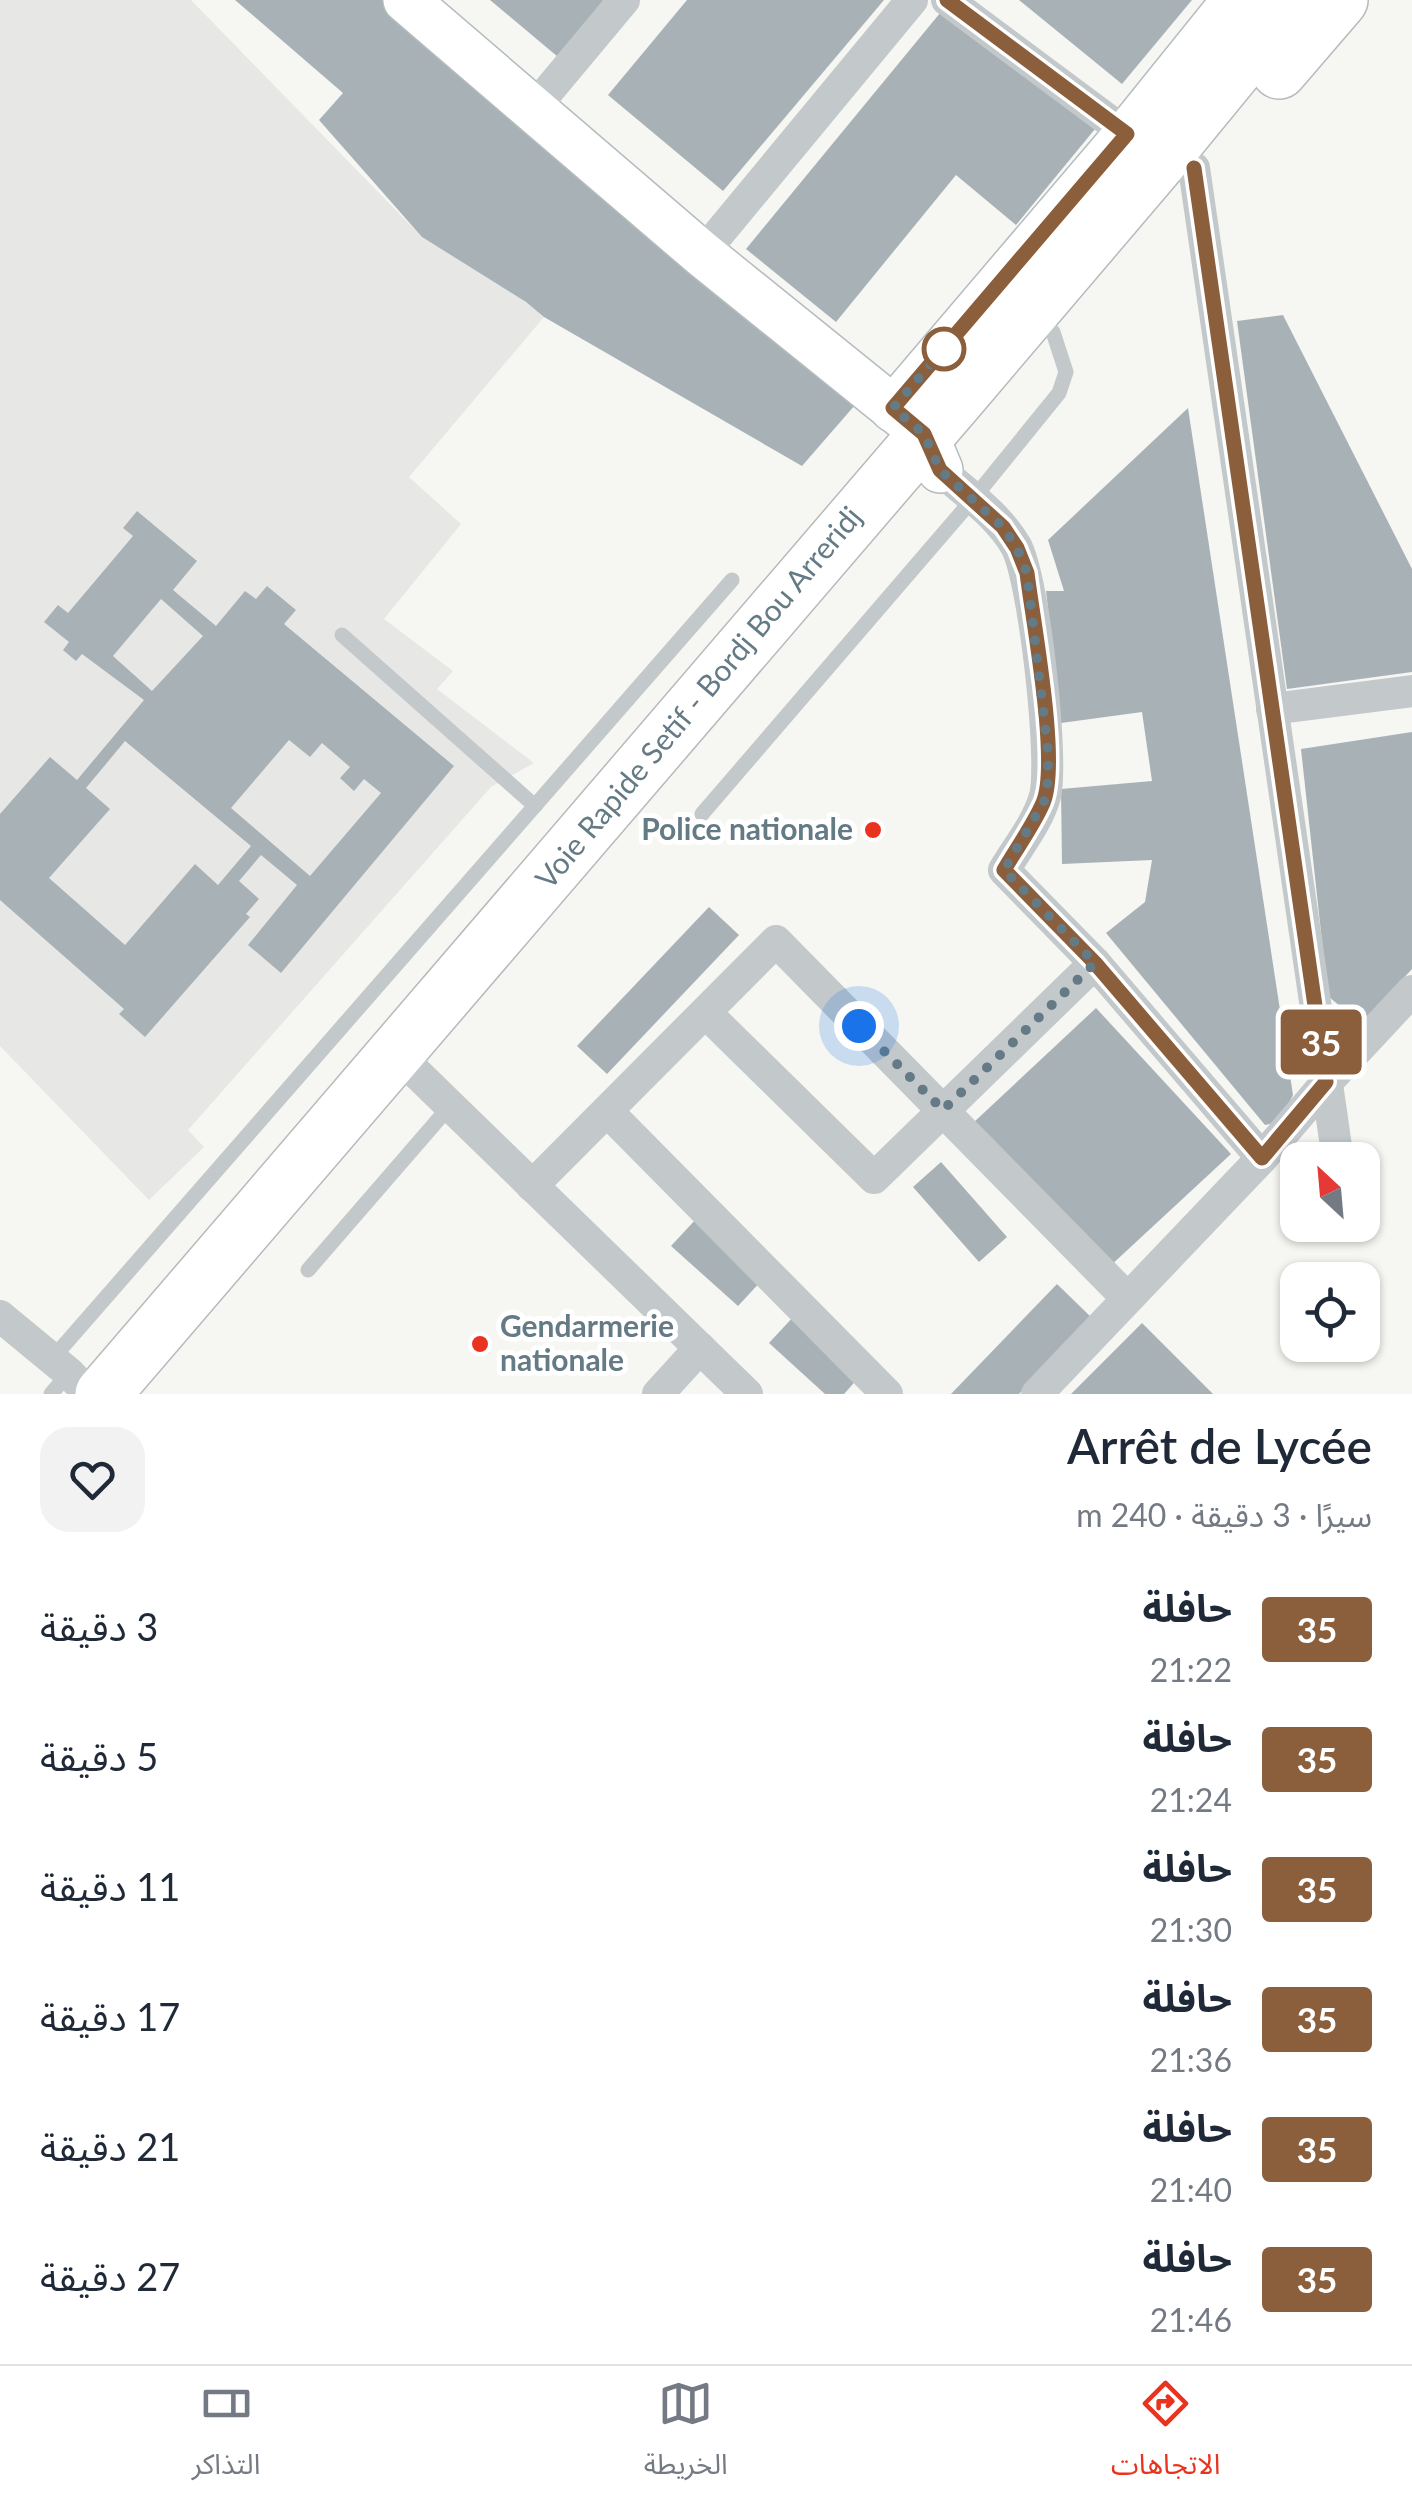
<!DOCTYPE html>
<html lang="ar">
<meta charset="utf-8">
<style>
body{margin:0;font-family:Lato,"Noto Sans Arabic",sans-serif;background:#f2f2f3;color:#1f2937;direction:rtl;height:100vh;display:flex;flex-direction:column;font-size:38px;white-space:nowrap}
*{box-sizing:border-box;margin:0}
p{font-size:32px;color:#747a83}
.icon{flex:none;width:55px;height:55px;fill:none;stroke:currentColor;stroke-width:2;stroke-linecap:round;stroke-linejoin:round}
.map{position:relative;height:1394px;overflow:hidden;direction:ltr}
.details{display:flex;flex-direction:column;background:#fff;flex:1}
.details>*{flex:none}
.badge{padding:0 20px;border-radius:8px;font-size:35px;line-height:65px}
.needle{width:65px;rotate:334deg}
.fabs{position:absolute;left:1280px;top:1142px;display:grid;gap:20px}
.fabs a{display:grid;place-items:center;width:100px;height:100px;border-radius:20px;background:#fff;box-shadow:0 2px 8px #0004;font-size:50px}
.you{position:absolute;width:50px;height:50px;margin:-25px;border:8px solid #fff;border-radius:50%;background:#1a73e8;box-shadow:0 0 0 15px #1a73e833}
.map>.badge{position:absolute;translate:-50% -50%;box-shadow:0 0 0 5px #fff}
.round{display:grid;place-items:center;flex:none;width:105px;height:105px;border-radius:30px;background:#f2f2f3}
.overview{display:flex;align-items:center;justify-content:space-between;height:170px;padding:0 40px}
h1{font-size:48px;font-weight:600;line-height:75px}
ul{padding:0;list-style:none}
li{display:flex;align-items:center;gap:30px;height:130px;padding:0 40px}
li div{flex:1}
li b{display:block;font-size:38px}
li em{font-style:normal}
li .badge{min-width:110px;font-weight:700;text-align:center}
.dock{display:flex;justify-content:space-around;align-items:center;height:140px;border-top:2px solid #e0e1e3;background:#fff;font-size:28px;color:#747a83}
.dock a{display:grid;justify-items:center;gap:5px}
.dock .current{color:#ea331f}
.map>svg:first-child{display:block}
.built{fill:#e7e7e6}
.building{fill:#a8b2b6;fill-rule:evenodd}
.lines{fill:none;stroke-linecap:round;stroke-linejoin:round}
.secondary-casing{stroke:#b5bcbf;stroke-width:48}
.highway-casing{stroke:#b6babc;stroke-width:58}
.lane{stroke:#c3c8ca;stroke-width:15}
.street{stroke:#c3c8ca;stroke-width:32}
.secondary{stroke:#fff;stroke-width:45}
.highway{stroke:#fff;stroke-width:55}
.line-casing{stroke:#fff;stroke-width:22}
.line{stroke:#8b5e3c;stroke-width:15}
.walk{stroke:#647a85;stroke-width:10;stroke-dasharray:0 18}
.stop-dot{fill:#fff;stroke:#8b5e3c;stroke-width:5}
.poi-dot{fill:#ea331f;stroke:#fff;stroke-width:4}
.labels{text-anchor:middle;stroke-width:10;stroke-linejoin:round;paint-order:stroke}
.street-label{font-size:30px;fill:#647a85;stroke:#fff}
.poi-label{font-size:30px;font-weight:bold;fill:#647a85;stroke:#fff;text-anchor:end}
</style>
<div class="map">
<svg width="1412" height="1394" viewBox="0 0 1412 1394">
<rect width="100%" height="100%" fill="#f6f6f2"/>
<path class="built" d="M0,0H191L422,237L526,302L544,317L409,477L461,524L384,619L453,671L437,689L534,763L491,787L188,1130L204,1147L149,1200L0,1046Z"/>
<g class="building">
<path d="M235,0H382L855,405L802,466L544,317L526,302L422,237L319,120L343,93Z"/>
<path d="M490,0H606L558,57Z"/>
<path d="M687,0H884L723,191L608,95Z"/>
<path d="M1019,0H1192L1122,84Z"/>
<path d="M945,7L1095,129L1016,225L956,175L836,322L746,249Z"/>
<path d="M1283,315L1412,569V672L1287,689L1237,321Z"/>
<path d="M1188,408L1293,1095L1280,1122L1265,1125L1106,933L1145,902L1152,860L1062,864L1061,789L1152,781L1142,712L1061,723L1046,591H1064L1048,540Z"/>
<path d="M137,511L197,561L173,590L216,626L245,591L256,599L267,586L296,610L284,624L454,766L281,973L248,945L297,885L261,855L239,881L259,899L246,914L250,917L145,1037L119,1014L124,1009L0,900V814L50,757L77,780L144,700L82,654L76,661L63,650L69,642L44,622L58,605L68,613L133,536L123,528ZM161,599L203,636L152,691L113,656ZM289,740L310,757L322,743L350,767L340,778L354,791L364,779L381,793L310,876L231,808ZM125,741L251,846L218,885L195,864L125,945L49,878L110,809L86,788Z"/>
<path d="M1412,732V969L1361,1024L1328,996L1301,749Z"/>
<path d="M709,907L739,935L607,1074L577,1046Z"/>
<path d="M1096,1008L1231,1154L1108,1268L973,1123Z"/>
<path d="M941,1162L1007,1237L979,1262L913,1187Z"/>
<path d="M697,1218L764,1278L738,1306L671,1246Z"/>
<path d="M1057,1284L1092,1318L1019,1394H951Z"/>
<path d="M795,1315L861,1375L844,1394H825L769,1343Z"/>
<path d="M1142,1323L1213,1394H1071Z"/>
</g>
<g class="lines">
<g class="secondary-casing">
<g id="secondary">
<path d="M406,0L702,254L925,434L940,470"/>
<path d="M893,409L1127,134L1235,0"/>
</g>
</g>
<g class="highway-casing">
<g id="highway">
<path d="M1279,71L1340,0"/>
<path d="M103,1394L961,394L1178,139L1292,0"/>
</g>
</g>
<g class="lane">
<path d="M342,635L535,806"/>
<path d="M702,814L973,499L1059,393L1066,372L1053,332"/>
<path d="M308,1270L450,1106"/>
<path d="M52,1359L732,580"/>
<path d="M51,1394L69,1373"/>
</g>
<g class="street">
<path d="M947,0L1127,134"/>
<path d="M533,109L624,0"/>
<path d="M1194,168L1338,1160"/>
<path d="M702,254L912,0"/>
<path d="M940,470C966,493 998,515 1016,546C1034,579 1054,759 1045,796C1038,822 1017,848 1004,870L1095,963L1262,1158"/>
<path d="M1272,709L1412,691"/>
<path d="M707,1014L874,1178L1095,963"/>
<path d="M397,1054L747,1394"/>
<path d="M607,1111L887,1394"/>
<path d="M532,1186L776,941L1127,1298"/>
<path d="M0,1316L69,1373L89,1394"/>
<path d="M658,1394L700,1348"/>
<path d="M1037,1394L1262,1158L1327,1082L1412,991"/>
</g>
<use href="#secondary" class="secondary"/>
<use href="#highway" class="highway"/>
</g>
<g class="lines">
<g class="line-casing">
<path id="line" d="M947,0L1127,134L893,408L924,434L940,470L1003,527L1017,548L1027,573C1033,622 1060,763 1043,803C1033,826 1016,849 1004,870L1095,963L1262,1158L1326,1082L1194,168"/>
</g>
<use href="#line" class="line"/>
<path class="walk" d="M859,1026L943,1110L1095,963L1004,870L1044,802L1048,781V751L1027,573L1017,548L1003,527L940,470L924,434L893,408L944,349"/>
</g>
<circle class="stop-dot" cx="944" cy="349" r="20"/>
<g class="poi-dot">
<circle cx="873" cy="830" r="10"/>
<circle cx="480" cy="1344" r="10"/>
</g>
<g class="labels">
<g class="street-label">
<text transform="translate(699 698) rotate(-50)" y="10">Voie Rapide Setif - Bordj Bou Arreridj</text>
</g>
<g class="poi-label">
<text x="853" y="840">Police nationale</text>
<text x="500" y="1337" text-anchor="start">Gendarmerie<tspan x="500" dy="34">nationale</tspan></text>
</g>
</g>
</svg>
<div class="fabs">
<a><svg class="needle" viewBox="-14 -14 28 28"><path d="M0-13l5 13h-10z" fill="#e53935"/><path d="M0 13l5-13h-10z" fill="#747a83"/></svg></a>
<a><svg class="icon" aria-label="locate" viewBox="0 0 24 24"><circle cx="12" cy="12" r="6"/><path d="M12 2v4M12 18v4M2 12h4M18 12h4"/></svg></a>
</div>
<div class="you" style="left:859px;top:1026px"></div>
<b class="badge" style="left:1321px;top:1042px;background:#8b5e3c;color:#fff">35</b>
</div>
<section class="details">
<div class="overview"><div><h1>Arrêt de Lycée</h1><p>سيرًا · 3 دقيقة · 240 m</p></div><a class="round"><svg class="icon" aria-label="heart" viewBox="0 0 24 24"><path d="M12 20l-8-8c-3-5 5-10 8-4 3-6 11-1 8 4z"/></svg></a></div>
<ul>
<li><span class="badge" style="background:#8b5e3c;color:#fff">35</span><div><b>حافلة</b><p>21:22</p></div><em>3 دقيقة</em></li>
<li><span class="badge" style="background:#8b5e3c;color:#fff">35</span><div><b>حافلة</b><p>21:24</p></div><em>5 دقيقة</em></li>
<li><span class="badge" style="background:#8b5e3c;color:#fff">35</span><div><b>حافلة</b><p>21:30</p></div><em>11 دقيقة</em></li>
<li><span class="badge" style="background:#8b5e3c;color:#fff">35</span><div><b>حافلة</b><p>21:36</p></div><em>17 دقيقة</em></li>
<li><span class="badge" style="background:#8b5e3c;color:#fff">35</span><div><b>حافلة</b><p>21:40</p></div><em>21 دقيقة</em></li>
<li><span class="badge" style="background:#8b5e3c;color:#fff">35</span><div><b>حافلة</b><p>21:46</p></div><em>27 دقيقة</em></li>
</ul>
</section>
<nav class="dock">
<a class="current"><svg class="icon" aria-label="directions" viewBox="0 0 24 24"><path d="M12 3l9 9-9 9-9-9zM9 14v-3h6M13 9l2 2-2 2"/></svg>الاتجاهات</a>
<a><svg class="icon" aria-label="map" viewBox="0 0 24 24"><path d="M3 6l6-2 6 2 6-2v14l-6 2-6-2-6 2zM9 4v14M15 6v14"/></svg>الخريطة</a>
<a><svg class="icon" aria-label="tickets" viewBox="0 0 24 24"><path d="M3 7h18v10H3zM15 7v10"/></svg>التذاكر</a>
</nav>
